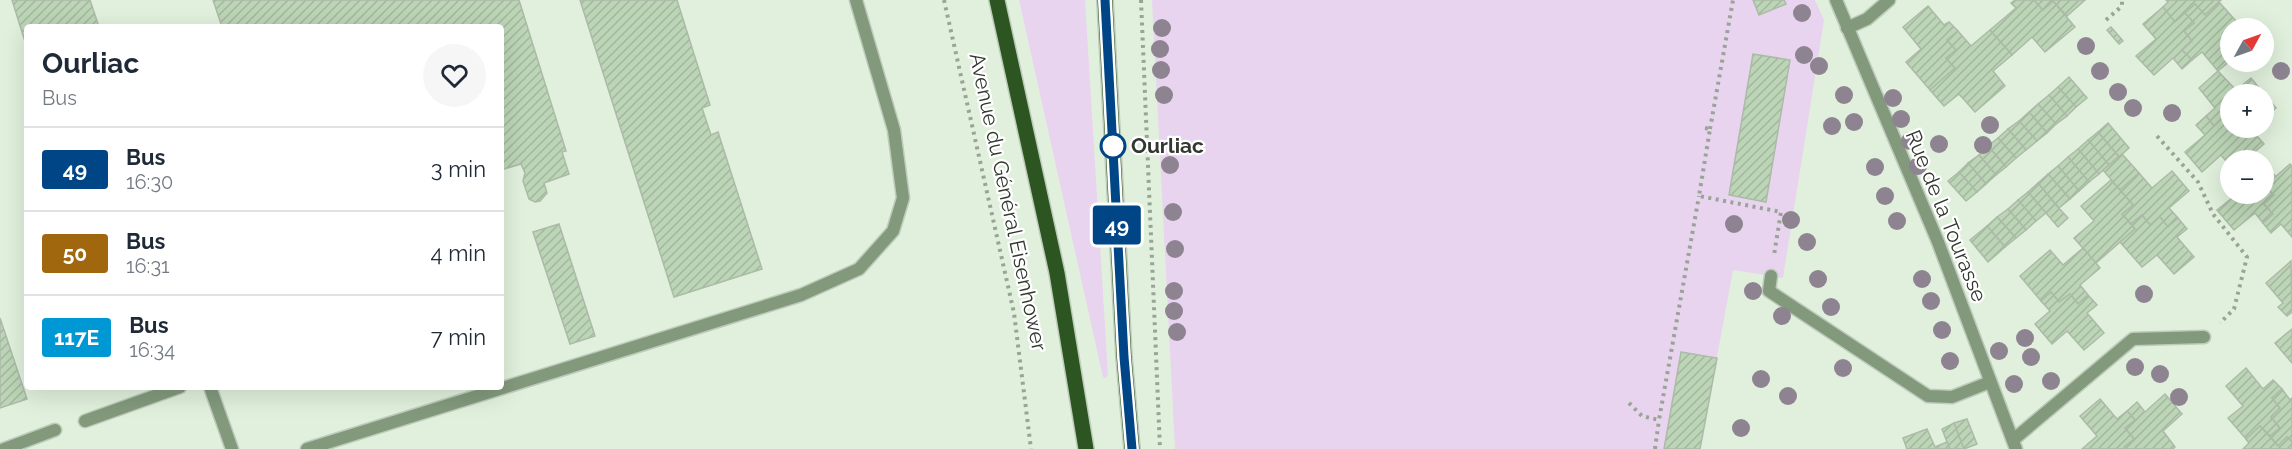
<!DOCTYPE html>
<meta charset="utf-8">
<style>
body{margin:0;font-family:Raleway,sans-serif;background:#f6f6f7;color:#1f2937;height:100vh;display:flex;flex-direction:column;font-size:22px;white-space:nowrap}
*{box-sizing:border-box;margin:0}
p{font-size:20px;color:#747a83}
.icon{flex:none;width:33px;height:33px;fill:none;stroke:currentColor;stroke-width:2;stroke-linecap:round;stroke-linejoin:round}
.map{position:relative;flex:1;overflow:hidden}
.sheet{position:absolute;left:24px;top:24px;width:480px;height:366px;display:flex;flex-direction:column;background:#fff;border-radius:6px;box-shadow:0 6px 24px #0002}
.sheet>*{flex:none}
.badge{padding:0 12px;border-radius:4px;font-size:21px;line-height:39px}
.needle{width:39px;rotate:50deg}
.controls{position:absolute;left:2220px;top:18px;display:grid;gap:12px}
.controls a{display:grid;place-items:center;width:54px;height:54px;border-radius:50%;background:#fff;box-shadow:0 6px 24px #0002;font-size:30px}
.map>.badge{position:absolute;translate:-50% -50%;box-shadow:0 0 0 3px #fff}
.round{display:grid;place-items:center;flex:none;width:63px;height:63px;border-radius:32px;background:#f6f6f7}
.overview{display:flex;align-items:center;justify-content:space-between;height:102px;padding:0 18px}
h1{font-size:28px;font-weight:700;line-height:45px}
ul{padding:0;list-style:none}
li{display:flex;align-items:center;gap:18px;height:84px;padding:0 18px;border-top:2px solid #e0e1e3}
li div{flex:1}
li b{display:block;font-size:22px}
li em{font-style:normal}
li .badge{min-width:66px;font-weight:700;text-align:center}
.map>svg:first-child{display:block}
.grass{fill:#e9d4ef}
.building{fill:url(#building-hatch);stroke:#acbaa8;stroke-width:1.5}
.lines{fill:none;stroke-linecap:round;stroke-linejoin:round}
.lane-casing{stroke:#bdcbba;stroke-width:15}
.street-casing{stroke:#bdcbba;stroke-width:15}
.primary-casing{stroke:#bdcbba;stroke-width:18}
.path{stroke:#99a496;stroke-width:4;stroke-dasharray:3 4.5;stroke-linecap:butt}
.lane{stroke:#82997c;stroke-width:12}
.street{stroke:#82997c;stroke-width:12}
.primary{stroke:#2c5521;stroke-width:15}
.tree{fill:#8e8391}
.line-casing{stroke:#fff;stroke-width:14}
.line{stroke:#004687;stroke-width:9}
.stop-dot{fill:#fff;stroke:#004687;stroke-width:3}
.labels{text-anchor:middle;stroke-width:4.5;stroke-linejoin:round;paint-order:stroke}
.stop-label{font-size:21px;font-weight:bold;fill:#323730;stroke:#fff;text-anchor:start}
.street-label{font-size:21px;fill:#323730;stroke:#fff}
</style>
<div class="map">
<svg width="2292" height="449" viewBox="0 0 2292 449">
<defs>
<pattern id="building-hatch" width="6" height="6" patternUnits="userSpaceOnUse" patternTransform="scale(1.5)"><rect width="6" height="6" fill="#bcd5b6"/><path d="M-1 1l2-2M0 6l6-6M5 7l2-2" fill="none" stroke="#a2b79d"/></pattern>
</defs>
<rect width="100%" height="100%" fill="#e0f0dc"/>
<g class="grass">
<path d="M1019,0H1085L1108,375L1106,378L1103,377Z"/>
<path d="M1152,0H1815L1824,20L1783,278L1733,270L1700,449H1175Z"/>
</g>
<g class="building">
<path d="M12,0H90L99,27H27V48Z"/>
<path d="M213,0H519L566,151L562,152L569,174L544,183L547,193L540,201L535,202L529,199L523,181L525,173L521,164L501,170V27H222Z"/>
<path d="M580,0H677L710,105L702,108L711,135L718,132L762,269L674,297Z"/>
<path d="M1753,0H1784L1786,4L1759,15Z"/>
<path d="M2015,0H2034L2043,10L2053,1L2075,27L2045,52L2032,37L2012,55L1990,30L2016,8L2011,3Z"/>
<path d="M2034,0H2085L2067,16L2053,1L2043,10Z"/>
<path d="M2166,0H2221L2205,15L2195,4L2175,22L2163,7L2168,2Z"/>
<path d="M2219,2L2236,21L2222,34L2230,44V61L2218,71L2202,52L2192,60L2182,50L2192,41L2184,31L2194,23L2185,13L2195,4L2205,15Z"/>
<path d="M1928,6L1944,25L1949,22L1958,31L1947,40L1956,50L1946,58L1955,68L1930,90L1906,62L1921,49L1903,27Z"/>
<path d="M2163,7L2175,22L2185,13L2194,23L2184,31L2192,41L2182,50L2192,60L2182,69L2173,58L2154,75L2136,56L2156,39L2143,24Z"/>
<path d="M2111,27L2123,41L2119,44L2107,30Z"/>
<path d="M1990,30L2012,55L1993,71L2005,86L1975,112L1959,94L1944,106L1930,90L1955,68L1946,58L1956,50L1947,40L1958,31L1971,46Z"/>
<path d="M1753,54L1790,60L1766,202L1729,195Z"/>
<path d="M2218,71L2236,90L2251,78L2276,108L2264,119V94H2230V125L2224,117L2214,126L2206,116L2215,108L2199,88Z"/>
<path d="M2069,77L2087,98L2076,107L2058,87Z"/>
<path d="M2058,87L2076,107L2067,116L2049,95Z"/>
<path d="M2049,95L2067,116L2056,124L2038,104Z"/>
<path d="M2038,104L2056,124L2047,133L2029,112Z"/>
<path d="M2029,112L2047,133L2037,141L2019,121Z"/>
<path d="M2206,116L2214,126L2224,117L2230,128H2250L2264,144L2245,160H2230V166L2221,155L2202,172L2185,152L2205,135L2196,125Z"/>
<path d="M2019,121L2037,141L2026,150L2008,129Z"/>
<path d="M2108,123L2129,148L2119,157L2098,132Z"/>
<path d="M2008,129L2026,150L2016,158L1998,138Z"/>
<path d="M2098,132L2119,157L2109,165L2088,140Z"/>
<path d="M1998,138L2016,158L2006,167L1988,146Z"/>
<path d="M2088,140L2109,165L2099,174L2078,149Z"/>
<path d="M1988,146L2006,167L1996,175L1979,155Z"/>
<path d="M2078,149L2099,174L2089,182L2068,157Z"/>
<path d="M2255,152L2262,160H2245Z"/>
<path d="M2122,154L2139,173L2120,190L2103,170Z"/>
<path d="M1979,155L1996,175L1986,184L1968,163Z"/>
<path d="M2068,157L2089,182L2079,191L2058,166Z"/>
<path d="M1968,163L1986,184L1977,192L1959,172Z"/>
<path d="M2264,163L2276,177L2265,186L2274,195L2264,204L2273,214L2263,223L2255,213L2234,230L2217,210L2237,194H2264Z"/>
<path d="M2290,164L2292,166V237L2281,224L2271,233L2263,223L2273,214L2264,204L2274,195L2265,186Z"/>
<path d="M2058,166L2079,191L2070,199L2048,174Z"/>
<path d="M2172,171L2189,191L2169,208L2178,218L2168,227L2160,217L2150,225L2142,215L2131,224L2122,214L2133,205L2120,190L2139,173L2152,188Z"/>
<path d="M1959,172L1977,192L1966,201L1948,181Z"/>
<path d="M2230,173V185L2224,178Z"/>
<path d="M2048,174L2070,199L2059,208L2038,183Z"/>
<path d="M2111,180L2133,205L2122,214L2135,229L2096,263L2074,238L2094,221L2081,206Z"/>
<path d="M2038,183L2055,204L2046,213L2028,192Z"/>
<path d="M2028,192L2046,213L2036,221L2018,200Z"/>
<path d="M2018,200L2036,221L2026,230L2008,209Z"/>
<path d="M2055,204L2068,218L2058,227L2046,213Z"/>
<path d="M2008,209L2026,230L2016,238L1997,217Z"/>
<path d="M2142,215L2150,225L2160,217L2168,227L2178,218L2187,229L2177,237L2194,257L2174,274L2157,255L2142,267L2120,242L2135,229L2131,224Z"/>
<path d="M1997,217L2016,238L2005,247L1987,226Z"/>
<path d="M559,224L595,336L570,344L533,232Z"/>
<path d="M1987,226L2005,247L1988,262L1970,240Z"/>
<path d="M2083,248L2100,268L2080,285L2088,295L2078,304L2070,294L2059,302L2051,292L2041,301L2020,276L2050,250L2063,265Z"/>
<path d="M2291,261L2292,312L2287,316L2278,307L2283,303L2266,283Z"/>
<path d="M2051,292L2059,302L2070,294L2078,304L2088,295L2097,305L2087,313L2104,333L2084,350L2067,331L2052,344L2035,324L2050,311L2041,301Z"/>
<path d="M0,318L27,399L0,408Z"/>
<path d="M2292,329V363L2275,343Z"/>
<path d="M1681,352L1717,358L1700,449H1664Z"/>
<path d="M2246,368L2263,389L2273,380L2282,389L2272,398L2280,408L2271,417L2280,428L2270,436L2260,426L2246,439L2228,418L2243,406L2226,386Z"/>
<path d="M2282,389L2290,400L2292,398V442L2287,437L2278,446L2270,436L2280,428L2271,417L2280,408L2272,398Z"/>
<path d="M2165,394L2182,414L2163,431L2175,447L2173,449H2125L2124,447L2134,439L2125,428L2135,420L2127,411L2137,402L2145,412Z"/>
<path d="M2100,399L2117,419L2127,411L2135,420L2125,428L2134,439L2124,447L2125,449H2082L2097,436L2080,416Z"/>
<path d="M1967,419L1977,444L1964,449L1954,423Z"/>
<path d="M1954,423L1964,449H1950L1947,442L1942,429Z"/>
<path d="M2260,426L2278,446L2287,437L2292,442V449H2243L2249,443L2246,439Z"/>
<path d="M1927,429L1935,447L1947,442L1950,449H1907L1903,438Z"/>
</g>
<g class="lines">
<g class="lane-casing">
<g id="lane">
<path d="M1771,276L1769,291L1928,396L1952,397L1990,382"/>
<path d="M210,387L232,449"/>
<path d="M85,421L180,387"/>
<path d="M4,449L55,430"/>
<path d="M307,449L801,295L859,269L893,231L903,198L894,130L856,0"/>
</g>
</g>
<g class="street-casing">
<g id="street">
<path d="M1836,0L1938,242L2016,449"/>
<path d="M1847,28L1867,19L1889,0"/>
<path d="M2013,440L2133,339L2204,337"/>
</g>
</g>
<g class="primary-casing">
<g id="primary">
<path d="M997,0L1057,273L1086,449"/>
<path d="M1105,0L1124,357L1132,449"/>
</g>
</g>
<g class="path">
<path d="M944,0L1014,313L1031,449"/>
<path d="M1141,0L1160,449"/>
<path d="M2106,20L2122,6V0"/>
<path d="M1705,128L1710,129L1699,196L1781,212L1774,255"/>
<path d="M1710,129L1733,0"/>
<path d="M2157,136L2198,182L2213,214L2247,257L2234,309L2220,323"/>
<path d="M1629,403L1642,416L1659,420L1699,196"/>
<path d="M1655,449L1659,420"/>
</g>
<use href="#lane" class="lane"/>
<use href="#street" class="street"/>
<use href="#primary" class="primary"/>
</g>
<g class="tree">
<circle cx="1802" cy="13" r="9"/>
<circle cx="1162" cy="28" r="9"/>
<circle cx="2086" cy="46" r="9"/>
<circle cx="1160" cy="49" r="9"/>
<circle cx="1804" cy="55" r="9"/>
<circle cx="1819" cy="66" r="9"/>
<circle cx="1161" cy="70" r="9"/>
<circle cx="2100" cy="71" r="9"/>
<circle cx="2281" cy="71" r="9"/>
<circle cx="2118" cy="92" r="9"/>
<circle cx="1164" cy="95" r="9"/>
<circle cx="1844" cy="95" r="9"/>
<circle cx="1893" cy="98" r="9"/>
<circle cx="2133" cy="108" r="9"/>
<circle cx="2172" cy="113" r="9"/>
<circle cx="1901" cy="119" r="9"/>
<circle cx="1854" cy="122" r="9"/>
<circle cx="1990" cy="125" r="9"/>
<circle cx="1832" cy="126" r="9"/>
<circle cx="1910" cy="141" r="9"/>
<circle cx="1939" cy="144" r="9"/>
<circle cx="1983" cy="145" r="9"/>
<circle cx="1170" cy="165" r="9"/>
<circle cx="1918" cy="166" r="9"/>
<circle cx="1875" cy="167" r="9"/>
<circle cx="1885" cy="196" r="9"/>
<circle cx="1173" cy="212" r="9"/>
<circle cx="1791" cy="220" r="9"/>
<circle cx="1897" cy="221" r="9"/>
<circle cx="1734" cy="224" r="9"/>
<circle cx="1807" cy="242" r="9"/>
<circle cx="1175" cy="249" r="9"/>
<circle cx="1818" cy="279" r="9"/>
<circle cx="1922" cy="279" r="9"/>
<circle cx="1174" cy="291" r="9"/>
<circle cx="1753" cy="291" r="9"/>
<circle cx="2144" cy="294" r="9"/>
<circle cx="1931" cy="301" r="9"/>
<circle cx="1831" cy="307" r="9"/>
<circle cx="1174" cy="311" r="9"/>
<circle cx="1782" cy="316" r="9"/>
<circle cx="1942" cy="330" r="9"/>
<circle cx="1177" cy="332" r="9"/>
<circle cx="2025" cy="338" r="9"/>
<circle cx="1999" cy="351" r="9"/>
<circle cx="2031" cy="357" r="9"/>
<circle cx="1950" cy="361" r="9"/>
<circle cx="2135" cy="367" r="9"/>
<circle cx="1843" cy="368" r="9"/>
<circle cx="2160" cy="374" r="9"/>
<circle cx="1761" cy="379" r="9"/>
<circle cx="2051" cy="381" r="9"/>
<circle cx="2014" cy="384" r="9"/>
<circle cx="1788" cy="396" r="9"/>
<circle cx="2179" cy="397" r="9"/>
<circle cx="1741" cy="428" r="9"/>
</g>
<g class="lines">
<g class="line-casing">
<path id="line" d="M1105,0L1124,357L1132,449"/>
</g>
<use href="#line" class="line"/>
</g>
<circle class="stop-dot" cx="1113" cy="146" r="12"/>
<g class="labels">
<g class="stop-label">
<text x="1131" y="153">Ourliac</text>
</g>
<g class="street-label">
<text transform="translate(1008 202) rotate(78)" y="7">Avenue du Général Eisenhower</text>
<text transform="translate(1946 216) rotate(68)" y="7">Rue de la Tourasse</text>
</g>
</g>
</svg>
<div class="controls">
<a><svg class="needle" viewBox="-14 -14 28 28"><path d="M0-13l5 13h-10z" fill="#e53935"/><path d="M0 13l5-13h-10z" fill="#747a83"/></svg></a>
<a>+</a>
<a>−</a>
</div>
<b class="badge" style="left:1117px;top:225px;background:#004687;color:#fff">49</b>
<section class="sheet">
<div class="overview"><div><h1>Ourliac</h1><p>Bus</p></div><a class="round"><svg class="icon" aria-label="heart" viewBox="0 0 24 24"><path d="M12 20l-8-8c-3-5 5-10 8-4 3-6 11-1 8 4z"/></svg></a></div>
<ul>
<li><span class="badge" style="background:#004687;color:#fff">49</span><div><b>Bus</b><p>16:30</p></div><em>3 min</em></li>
<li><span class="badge" style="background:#a0670f;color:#fff">50</span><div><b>Bus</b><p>16:31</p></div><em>4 min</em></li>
<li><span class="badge" style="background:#0098d4;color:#fff">117E</span><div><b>Bus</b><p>16:34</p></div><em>7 min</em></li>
</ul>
</section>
</div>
